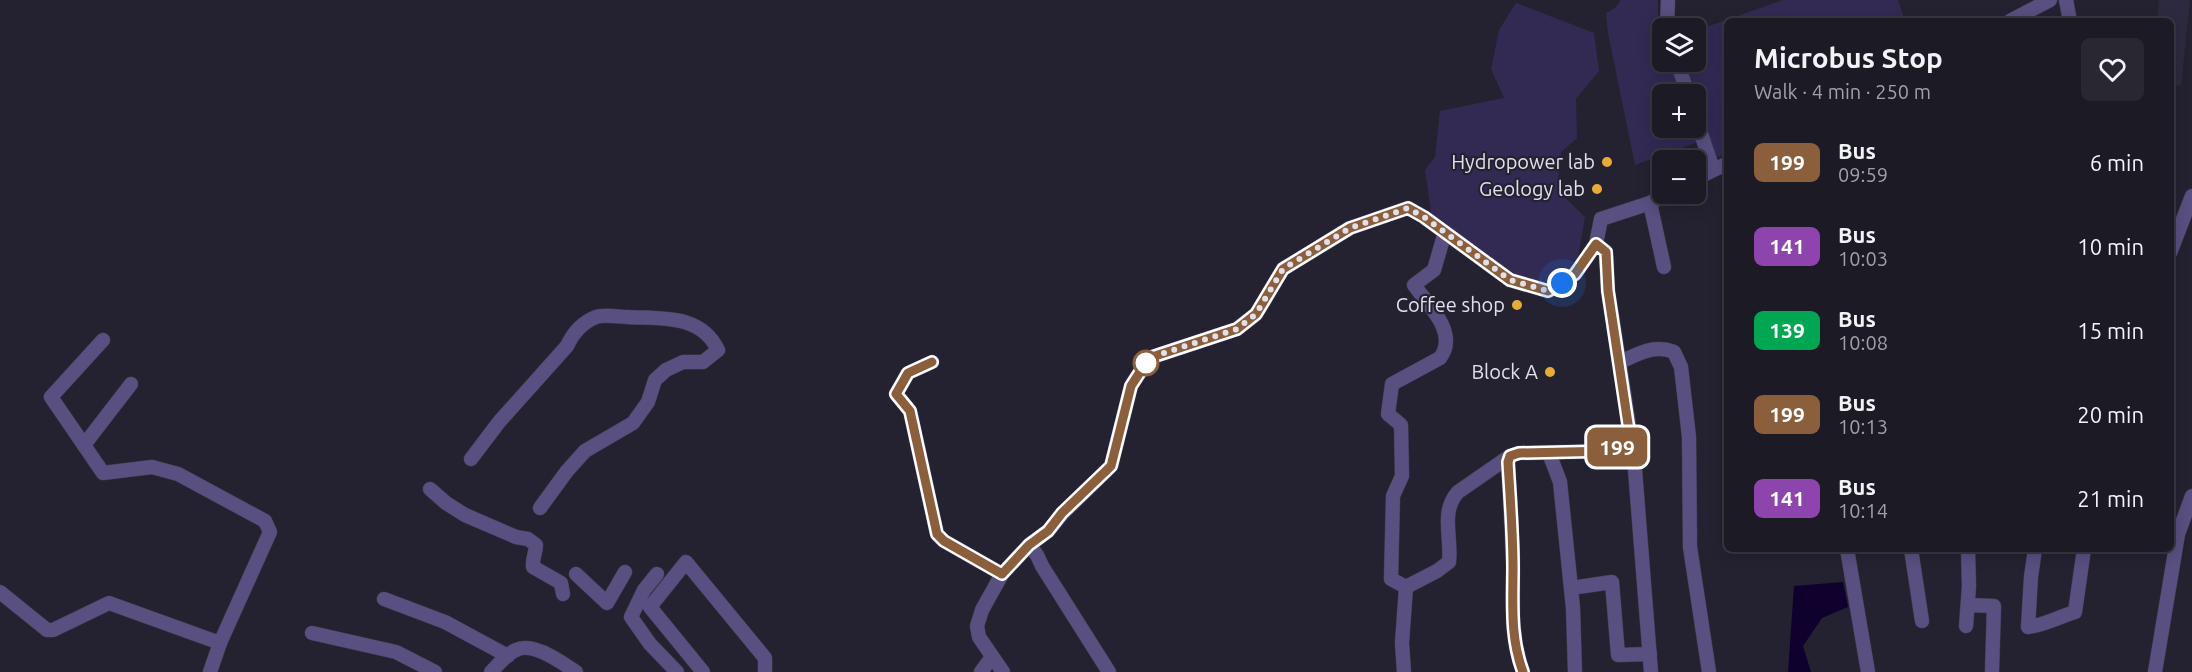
<!DOCTYPE html>
<meta charset="utf-8">
<style>
body{margin:0;font-family:Ubuntu,sans-serif;background:#282732;color:#f1f3f6;height:100vh;display:flex;flex-direction:column;font-size:22px;white-space:nowrap}
*{box-sizing:border-box;margin:0}
p{font-size:20px;color:#a0a1a7}
.icon{flex:none;width:33px;height:33px;fill:none;stroke:currentColor;stroke-width:2;stroke-linecap:round;stroke-linejoin:round}
.map{position:relative;flex:1;overflow:hidden}
.details{position:absolute;left:1724px;top:18px;width:450px;height:534px;display:flex;flex-direction:column;background:#1b1a25;border-radius:9px;box-shadow:0 3px 15px #0003,0 0 0 2px #393842}
.details>*{flex:none}
.badge{padding:0 12px;border-radius:9px;font-size:21px;line-height:39px}
.controls{position:absolute;left:1652px;top:18px;display:grid;gap:12px}
.controls a{display:grid;place-items:center;width:54px;height:54px;border-radius:9px;background:#1b1a25;box-shadow:0 3px 15px #0003,0 0 0 2px #393842;font-size:30px}
.you{position:absolute;width:30px;height:30px;margin:-15px;border:4px solid #fff;border-radius:50%;background:#1a73e8;box-shadow:0 0 0 9px #1a73e833}
.map>.badge{position:absolute;translate:-50% -50%;box-shadow:0 0 0 3px #fff}
.round{display:grid;place-items:center;flex:none;width:63px;height:63px;border-radius:9px;background:#282732}
.head{display:flex;align-items:center;justify-content:space-between;height:102px;padding:0 30px}
h1{font-size:28px;font-weight:700;line-height:45px}
ul{padding:0;list-style:none}
li{display:flex;align-items:center;gap:18px;height:84px;padding:0 30px}
li div{flex:1}
li b{display:block;font-size:22px}
li em{font-style:normal}
li .badge{min-width:66px;font-weight:700;text-align:center}
.map>svg:first-child{display:block}
.built{fill:#2d2a3f}
.green{fill:#332a54}
.water{fill:#0f002e}
.lines{fill:none;stroke-linecap:round;stroke-linejoin:round}
.minor-casing{stroke:#3e3c4b;stroke-width:15}
.minor{stroke:#594f80;stroke-width:14}
.line-casing{stroke:#fff;stroke-width:14}
.line{stroke:#8b5e3c;stroke-width:9}
.walk{stroke:#e1dfea;stroke-width:6;stroke-dasharray:0 10.8}
.poi-dot{fill:#e5ad36;stroke:#242231;stroke-width:2}
.stop-dot{fill:#fff;stroke:#8b5e3c;stroke-width:3}
.labels{text-anchor:middle;stroke-width:4.5;stroke-linejoin:round;paint-order:stroke}
.poi-label{font-size:20px;fill:#e1dfea;stroke:#242231;text-anchor:end}
</style>
<div class="map">
<svg width="2192" height="672" viewBox="0 0 2192 672">
<rect width="100%" height="100%" fill="#242231"/>
<path class="built" d="M2159,0H2190L2181,86L2171,85L2170,21H2157Z"/>
<g class="green">
<path d="M1621,0H1658C1657,21 1662,40 1662,62H1670L1681,94H1662V128H1693L1698,142L1635,165L1608,33L1606,13L1615,8Z"/>
<path d="M1783,0H1898L1905,21H1726V155L1715,158L1683,62H1695V31Z"/>
<path d="M1516,3L1594,33L1599,71L1576,99L1577,138L1561,152L1557,190L1585,217L1577,264L1544,291L1511,281L1432,219L1425,170L1435,157L1440,111L1504,98L1491,69L1499,30Z"/>
</g>
<path class="water" d="M1843,582L1848,607L1822,618L1803,646L1811,672H1788L1794,586Z"/>
<g class="lines">
<g class="minor-casing">
<g id="minor">
<path d="M2066,0L2070,21"/>
<path d="M2010,21L2050,0"/>
<path d="M1667,28L1668,0"/>
<path d="M1677,62L1688,94"/>
<path d="M1695,116L1713,169"/>
<path d="M1695,179L1726,164"/>
<path d="M1650,203L1664,267"/>
<path d="M1596,244L1606,252L1608,291L1634,457L1651,672"/>
<path d="M2170,253L2192,196"/>
<path d="M103,340L51,397L103,473L152,467L178,474L265,521L270,532L220,643L210,672"/>
<path d="M932,362L908,373L896,394L910,411L937,534L944,541L1002,574"/>
<path d="M1620,362C1638,354 1654,344 1674,352L1681,367L1689,437L1690,547L1709,672"/>
<path d="M84,445L131,384"/>
<path d="M1549,453L1560,482L1573,608L1575,672"/>
<path d="M471,459L499,422L567,346C573,333 581,323 596,317C604,314 619,317 628,317C662,319 701,314 718,350L703,362H683L666,370L655,380L648,402L633,423L585,451L567,471L540,508"/>
<path d="M430,489L446,503L465,515L516,537L528,539L536,545C536,553 532,558 533,567L561,583L563,594"/>
<path d="M1029,545L1037,555L1042,566L1109,672"/>
<path d="M1847,549L1868,672"/>
<path d="M1911,549L1922,621"/>
<path d="M2035,549L2031,577L2028,627C2045,625 2058,617 2075,612L2084,549"/>
<path d="M576,574L607,603L625,572"/>
<path d="M657,574L644,590L631,617L650,644L677,672"/>
<path d="M1406,587L1437,571L1449,562C1452,537 1440,512 1458,492L1510,456"/>
<path d="M1571,588L1612,582L1618,655L1650,654"/>
<path d="M0,592L47,630H53L109,603L220,643"/>
<path d="M384,599L445,622L508,656"/>
<path d="M1969,605L1994,606L1992,672"/>
<path d="M1966,626L1969,586L1968,549"/>
<path d="M312,633L396,652L435,672"/>
<path d="M491,672C498,665 506,654 516,650C533,641 562,663 576,672"/>
<path d="M703,672L650,607L686,562L765,658V672"/>
<path d="M981,672L992,657"/>
<path d="M1003,672L979,637L977,626L982,610L1002,574L1029,545L1048,531L1062,514L1111,466L1131,386L1149,358L1237,329L1256,314L1283,269L1350,228L1408,208L1424,217L1510,280L1548,291L1575,274L1596,244L1601,219L1650,203L1667,194"/>
<path d="M1404,672L1402,643L1406,587L1391,579L1393,496L1402,476L1401,425L1388,414L1392,384L1440,358C1459,333 1428,305 1414,285L1434,270L1445,232"/>
<path d="M1523,672C1510,636 1513,603 1513,565C1512,531 1510,497 1508,462L1510,456L1519,453L1611,451L1630,437"/>
<path d="M2155,672L2178,534L2192,496"/>
</g>
</g>
<use href="#minor" class="minor"/>
</g>
<g class="lines">
<g class="line-casing">
<path id="line" d="M932,362L908,373L896,394L910,411L937,534L944,541L1002,574L1029,545L1048,531L1062,513L1111,466L1131,386L1149,358L1237,329L1256,314L1283,269L1350,228L1408,208L1424,217L1510,280L1548,291L1575,274L1596,244L1606,252L1608,291L1630,437L1611,451L1519,453L1510,456L1508,462C1510,497 1513,533 1513,568C1513,604 1510,637 1523,672"/>
</g>
<use href="#line" class="line"/>
<path class="walk" d="M1146,363L1149,358L1237,329L1256,314L1283,269L1350,228L1408,208L1424,217L1510,280L1548,291L1562,283"/>
</g>
<g class="poi-dot">
<circle cx="1607" cy="162" r="6"/>
<circle cx="1597" cy="189" r="6"/>
<circle cx="1517" cy="305" r="6"/>
<circle cx="1550" cy="372" r="6"/>
</g>
<circle class="stop-dot" cx="1146" cy="363" r="12"/>
<g class="labels">
<g class="poi-label">
<text x="1595" y="169">Hydropower lab</text>
<text x="1585" y="196">Geology lab</text>
<text x="1505" y="312">Coffee shop</text>
<text x="1538" y="379">Block A</text>
</g>
</g>
</svg>
<div class="controls">
<a><svg class="icon" aria-label="layers" viewBox="0 0 24 24"><path d="M12 4l9 5-9 5-9-5zM3 14l9 5 9-5"/></svg></a>
<a>+</a>
<a>−</a>
</div>
<div class="you" style="left:1562px;top:283px"></div>
<b class="badge" style="left:1617px;top:447px;background:#8b5e3c;color:#fff">199</b>
<section class="details">
<div class="head"><div><h1>Microbus Stop</h1><p>Walk · 4 min · 250 m</p></div><a class="round"><svg class="icon" aria-label="heart" viewBox="0 0 24 24"><path d="M12 20l-8-8c-3-5 5-10 8-4 3-6 11-1 8 4z"/></svg></a></div>
<ul>
<li><span class="badge" style="background:#8b5e3c;color:#fff">199</span><div><b>Bus</b><p>09:59</p></div><em>6 min</em></li>
<li><span class="badge" style="background:#8e44ad;color:#fff">141</span><div><b>Bus</b><p>10:03</p></div><em>10 min</em></li>
<li><span class="badge" style="background:#00a651;color:#fff">139</span><div><b>Bus</b><p>10:08</p></div><em>15 min</em></li>
<li><span class="badge" style="background:#8b5e3c;color:#fff">199</span><div><b>Bus</b><p>10:13</p></div><em>20 min</em></li>
<li><span class="badge" style="background:#8e44ad;color:#fff">141</span><div><b>Bus</b><p>10:14</p></div><em>21 min</em></li>
</ul>
</section>
</div>
